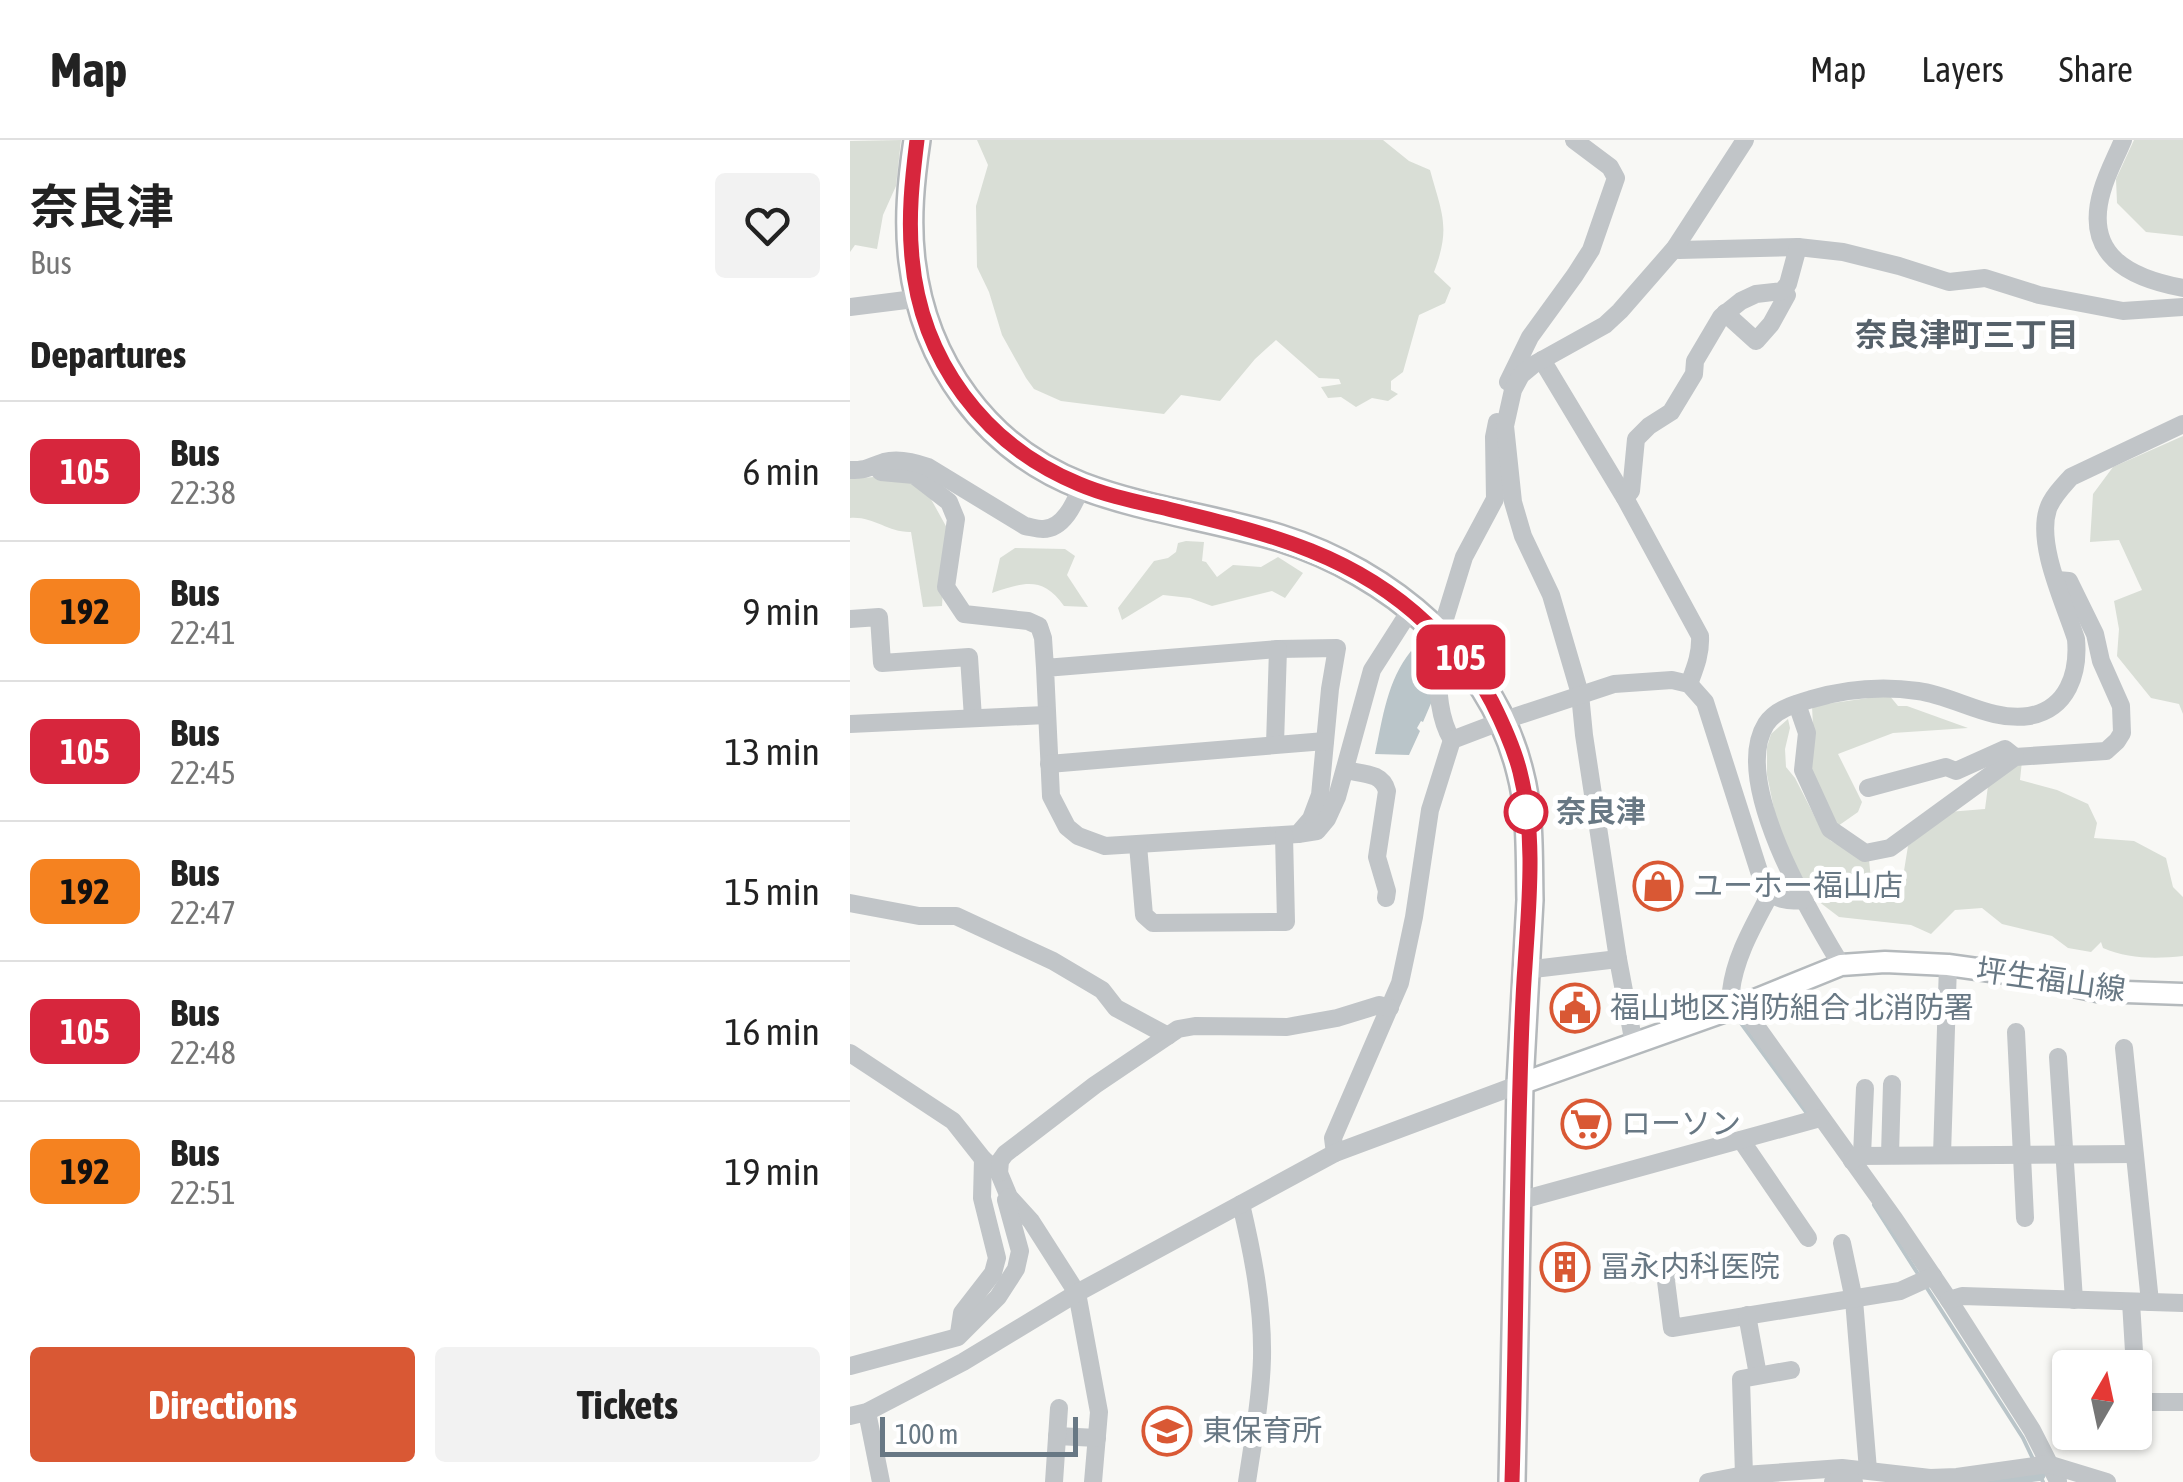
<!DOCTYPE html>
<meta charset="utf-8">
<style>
body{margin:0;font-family:"Asap Condensed","Noto Sans JP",sans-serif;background:#f2f2f2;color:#222;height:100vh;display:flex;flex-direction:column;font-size:38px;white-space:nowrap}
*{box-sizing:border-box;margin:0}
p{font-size:32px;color:#767676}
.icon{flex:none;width:55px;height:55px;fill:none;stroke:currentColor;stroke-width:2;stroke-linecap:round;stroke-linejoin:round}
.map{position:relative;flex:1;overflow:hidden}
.drawer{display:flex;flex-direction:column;background:#fff;width:850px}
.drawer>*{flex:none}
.badge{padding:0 20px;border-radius:15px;font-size:35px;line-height:65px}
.needle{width:65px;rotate:9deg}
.controls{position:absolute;left:1202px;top:1210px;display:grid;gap:20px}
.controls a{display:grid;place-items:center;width:100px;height:100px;border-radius:10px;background:#fff;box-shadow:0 2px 8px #0004;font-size:50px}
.scale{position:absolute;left:30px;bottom:25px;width:198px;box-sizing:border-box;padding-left:10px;border:5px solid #687884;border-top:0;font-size:28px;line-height:35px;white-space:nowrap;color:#687884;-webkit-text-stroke:8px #fff;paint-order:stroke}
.map>.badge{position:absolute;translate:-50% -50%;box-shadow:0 0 0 5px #fff}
h2{padding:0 30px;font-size:38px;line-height:90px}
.round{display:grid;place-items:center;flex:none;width:105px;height:105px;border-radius:10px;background:#f2f2f2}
.summary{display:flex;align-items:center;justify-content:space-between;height:170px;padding:0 30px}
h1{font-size:48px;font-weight:700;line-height:75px}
.primary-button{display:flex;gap:20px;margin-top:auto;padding:20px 30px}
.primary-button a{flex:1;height:115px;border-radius:10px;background:#d95834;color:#fff;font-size:40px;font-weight:700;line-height:115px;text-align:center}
.primary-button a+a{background:#f2f2f2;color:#222}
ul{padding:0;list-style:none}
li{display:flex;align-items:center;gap:30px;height:140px;padding:0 30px;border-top:2px solid #e0e0e0}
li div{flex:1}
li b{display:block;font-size:38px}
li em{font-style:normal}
li .badge{min-width:110px;font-weight:700;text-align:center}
header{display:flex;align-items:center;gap:60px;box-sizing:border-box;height:140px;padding:0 50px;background:#fff;border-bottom:2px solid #e0e0e0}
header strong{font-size:48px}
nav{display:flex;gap:55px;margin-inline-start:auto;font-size:35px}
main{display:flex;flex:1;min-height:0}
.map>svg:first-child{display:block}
.green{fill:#d9ded6}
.water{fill:#bac5c9}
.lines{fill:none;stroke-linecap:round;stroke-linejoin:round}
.stream{stroke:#bac5c9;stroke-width:4}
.canal{stroke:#bac5c9;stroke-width:14}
.major-casing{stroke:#b4b9bc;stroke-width:25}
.highway-casing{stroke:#b4b8bb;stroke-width:30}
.minor{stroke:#c1c5c8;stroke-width:18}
.major{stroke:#fff;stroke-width:20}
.highway{stroke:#fff;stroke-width:25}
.line-casing{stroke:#fff;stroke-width:22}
.line{stroke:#d7263d;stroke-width:15}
.stop-dot{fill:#fff;stroke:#d7263d;stroke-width:5}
.labels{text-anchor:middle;stroke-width:10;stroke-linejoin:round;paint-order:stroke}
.stop-label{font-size:30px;font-weight:bold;fill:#687884;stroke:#fff;text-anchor:start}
.poi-label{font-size:30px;fill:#687884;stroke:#fff;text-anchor:start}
.street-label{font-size:30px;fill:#687884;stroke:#fff}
.neighbourhood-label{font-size:32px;font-weight:bold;fill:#56616a;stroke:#fff}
</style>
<header>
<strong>Map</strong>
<nav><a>Map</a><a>Layers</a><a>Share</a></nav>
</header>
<main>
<section class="drawer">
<div class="summary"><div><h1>奈良津</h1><p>Bus</p></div><a class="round"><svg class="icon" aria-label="heart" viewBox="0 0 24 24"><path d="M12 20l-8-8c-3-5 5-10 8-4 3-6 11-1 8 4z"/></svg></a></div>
<h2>Departures</h2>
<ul>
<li><span class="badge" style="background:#d7263d;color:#fff">105</span><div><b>Bus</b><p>22:38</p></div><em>6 min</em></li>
<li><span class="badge" style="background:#f58220;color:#111">192</span><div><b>Bus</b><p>22:41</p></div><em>9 min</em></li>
<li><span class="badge" style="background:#d7263d;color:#fff">105</span><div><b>Bus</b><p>22:45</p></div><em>13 min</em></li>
<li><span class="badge" style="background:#f58220;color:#111">192</span><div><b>Bus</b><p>22:47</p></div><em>15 min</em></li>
<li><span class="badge" style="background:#d7263d;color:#fff">105</span><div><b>Bus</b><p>22:48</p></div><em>16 min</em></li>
<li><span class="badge" style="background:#f58220;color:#111">192</span><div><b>Bus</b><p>22:51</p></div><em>19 min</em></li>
</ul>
<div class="primary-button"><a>Directions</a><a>Tickets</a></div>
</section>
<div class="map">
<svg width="1333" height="1342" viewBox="0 0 1333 1342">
<rect width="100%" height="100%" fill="#f8f8f5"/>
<g class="green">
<path d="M51,0L46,46L33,75L27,109L5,105L0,112V1Z"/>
<path d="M127,0H533L559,21L580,30C592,74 601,87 584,132L601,148L595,163L569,175L553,232L541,241V250L548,254L538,261L522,258L506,267L491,257L478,258L471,247L491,244L489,239L469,238L426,200L405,219L370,261L331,255L314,274L211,261L184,249L176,238L152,195L139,152L127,127L126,66L138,25Z"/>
<path d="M1284,0H1333V96L1296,92L1267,63L1266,39Z"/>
<path d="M1333,296V574L1329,564L1301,558L1267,516L1269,489L1264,461L1292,450L1269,400L1240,402L1243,354L1263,327Z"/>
<path d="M35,336L64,342L77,352L97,388L92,466L73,467L61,392C39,393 23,376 0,378V339Z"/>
<path d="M336,401L354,402L352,421L356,422L367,437L383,425L411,427L428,417L453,433L435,458L422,451L362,466L340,458L313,455L272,480L268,468L304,421L318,418L326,412L328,403Z"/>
<path d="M165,408L215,409L225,416L217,435L238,467L214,466C192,435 173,443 142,453L150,418Z"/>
<path d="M1039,555L1048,566H1057L1118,588L1043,593L988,614L1012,662L1008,672L988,686L956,629L963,586L962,566Z"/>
<path d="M938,579L940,588L935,609L936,627L945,638L968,683L981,701L1019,720L1021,739L1053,737L1058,706L1098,672L1135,669L1138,646L1172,621L1170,640L1207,650L1238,664L1247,683L1244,698L1284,701L1316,718L1323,747L1333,757V816C1306,819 1278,819 1253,808L1251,802L1241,812L1218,808L1202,796L1152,784L1132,768L1105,770L1081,794L1061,785L989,777L968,761L944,727L925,674L917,635V607L921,594Z"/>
</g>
<path class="water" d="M561,511L573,524L576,547L581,548L582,561L573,582L571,581L567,588L570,591L559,615L525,614C533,577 537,541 561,511Z"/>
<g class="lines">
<g class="stream">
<path d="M888,879L959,976"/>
<path d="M1024,1065L1070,1137"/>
<path d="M1075,1145L1173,1298L1183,1319"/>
<path d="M1189,1332L1193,1342"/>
</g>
<path class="canal" d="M1136,1341L1189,1334"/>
<g class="major-casing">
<path id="major" d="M670,944L890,866L991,825L1035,822L1098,825L1170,835L1247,851L1333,854"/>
</g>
<g class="highway-casing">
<path id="highway" d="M67,0C61,40 57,80 62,121C74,222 136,309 232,346C295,370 365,378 430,398C539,432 642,518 670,632C681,673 679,718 680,760L670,944L662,1342"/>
</g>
<g class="minor">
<path d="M1273,0C1266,17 1257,33 1252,51C1233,115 1279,138 1333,148"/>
<path d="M825,108L829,110L948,107L993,112L1049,126L1099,142L1135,138L1189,155L1273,171L1333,167"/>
<path d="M0,167L56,160L68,156"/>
<path d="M875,173L906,201L921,184L937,155L932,151"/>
<path d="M692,220L775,358L850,496C851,514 845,528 839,544"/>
<path d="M658,242L680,197L725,135L741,110L766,38L760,27L724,0"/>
<path d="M25,326L31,332L64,335L99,362L106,379L96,447L114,474L178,481L189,486L193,498L195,528L201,656L217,687L228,696L255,706L448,694L461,679L470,655L480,549L487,508L428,509L195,528"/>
<path d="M0,330C20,330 18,327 34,322C48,318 64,322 78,327L175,386C181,387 187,389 193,389C214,389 225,362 232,346"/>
<path d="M775,358L781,351L786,299L799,286L821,272L844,234L845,221L871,177L891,161L906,154L932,151L938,144L948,107"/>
<path d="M0,479L29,477L32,523L119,517L123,578"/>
<path d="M593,485L614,417L645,359L644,297L647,282"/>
<path d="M587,519C588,547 588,577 602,600"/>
<path d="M947,564L957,593L953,630L980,689L1015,713L1040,708L1165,617L1256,611L1267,601L1272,593L1271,566L1251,521L1245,494L1219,441L1207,440"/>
<path d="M0,584L196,575"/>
<path d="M425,604L428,509"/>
<path d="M199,624L475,601"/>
<path d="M495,630C512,634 532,632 537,651L527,717L537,751L536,758"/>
<path d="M1018,648L1096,627L1106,631L1155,609L1165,617"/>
<path d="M448,694L467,691L477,679L487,657L522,530L561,469"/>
<path d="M288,705L294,775L303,783L436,782L434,695"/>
<path d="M920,754C904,785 885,816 881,851L1045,1080L1099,1160L1182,1290L1208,1341"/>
<path d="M0,763L69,776H106L203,821L252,850L266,868L318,896"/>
<path d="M991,825C961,775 880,641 916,584C926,569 945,564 962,559C996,549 1033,546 1068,551C1105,556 1141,582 1179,576C1218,569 1229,533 1226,499C1215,464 1186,405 1198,369C1202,357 1213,346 1221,337L1333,284"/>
<path d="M675,830L768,819"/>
<path d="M1166,892L1175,1078"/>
<path d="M784,904L768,819L734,595L730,554L701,455L673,396L663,362L655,286L663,250L671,235L683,225L755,185L770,171L825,108L895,0"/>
<path d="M1274,908L1300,1162"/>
<path d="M0,913L103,981L133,1019L149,1033L159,1057L181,1081L227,1153L249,1272L243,1342"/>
<path d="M1208,917L1224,1160"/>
<path d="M891,1000L958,1098"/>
<path d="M485,1013L483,998L550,843L564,777L580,670L602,600L652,581L764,544L822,540L839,544L855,562L915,750C928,759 937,762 952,760"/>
<path d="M1012,1015L1015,948"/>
<path d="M1040,1015L1042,944"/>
<path d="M1092,1015L1098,825"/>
<path d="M1002,1021L1007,1016L1283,1014"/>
<path d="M149,1033L150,1021L155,1014L245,945L328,889L345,886L437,887L487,878L529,865L540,868"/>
<path d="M668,1061L970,978"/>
<path d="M391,1064C403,1115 413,1166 412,1218C411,1259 403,1301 397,1342"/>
<path d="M992,1103L1004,1160L1018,1330"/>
<path d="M881,1122L815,1133L822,1188L1050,1151L1083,1136"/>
<path d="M1099,1160L1112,1156L1333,1163"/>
<path d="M1281,1162L1285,1228"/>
<path d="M897,1175L908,1235"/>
<path d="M109,1193L112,1173L143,1133L147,1118L132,1058L133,1019"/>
<path d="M0,1226L108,1197L148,1157L166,1129L170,1111L156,1060L159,1057"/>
<path d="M1285,1229L1287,1262H1333"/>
<path d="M17,1272L31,1342"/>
<path d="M0,1276L17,1272L113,1222L227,1153L485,1013L670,944"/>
<path d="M207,1296L247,1298"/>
<path d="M894,1335L891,1239L941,1230"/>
<path d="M204,1342L209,1268"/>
<path d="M858,1342L894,1335L992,1328L1080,1338L1107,1337L1198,1324L1257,1342"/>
<path d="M983,1342H1004"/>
</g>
<use href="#major" class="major"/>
<use href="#highway" class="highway"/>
</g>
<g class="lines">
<g class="line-casing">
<path id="line" d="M67,0C62,40 58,78 62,118C71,220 134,305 229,344C257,356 288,362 318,369C415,393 503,413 577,484C602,508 626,531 642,562C653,584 664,608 670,632C686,695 679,762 675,826C672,865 671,905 670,944C666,1077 666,1209 662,1342"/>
</g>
<use href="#line" class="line"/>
</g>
<defs>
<g id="shop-ring" transform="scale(2.5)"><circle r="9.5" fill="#fff" stroke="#d95834" stroke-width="1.5"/><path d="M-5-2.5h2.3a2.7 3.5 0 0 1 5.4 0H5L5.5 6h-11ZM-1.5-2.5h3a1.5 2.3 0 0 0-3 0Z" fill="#d95834"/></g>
<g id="civic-ring" transform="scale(2.5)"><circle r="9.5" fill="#fff" stroke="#d95834" stroke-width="1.5"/><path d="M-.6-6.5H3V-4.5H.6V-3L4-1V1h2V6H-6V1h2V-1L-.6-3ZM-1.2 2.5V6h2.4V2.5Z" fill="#d95834"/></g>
<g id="supermarket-ring" transform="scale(2.5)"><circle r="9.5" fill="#fff" stroke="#d95834" stroke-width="1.5"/><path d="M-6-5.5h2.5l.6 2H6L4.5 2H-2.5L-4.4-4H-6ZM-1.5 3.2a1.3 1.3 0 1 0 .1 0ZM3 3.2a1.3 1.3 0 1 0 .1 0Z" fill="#d95834"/></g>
<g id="building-ring" transform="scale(2.5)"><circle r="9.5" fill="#fff" stroke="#d95834" stroke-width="1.5"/><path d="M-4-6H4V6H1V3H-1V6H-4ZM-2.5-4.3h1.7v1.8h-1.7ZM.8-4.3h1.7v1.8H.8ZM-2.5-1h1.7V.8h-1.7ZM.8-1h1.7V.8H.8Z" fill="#d95834"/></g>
<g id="school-ring" transform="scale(2.5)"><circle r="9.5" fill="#fff" stroke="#d95834" stroke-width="1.5"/><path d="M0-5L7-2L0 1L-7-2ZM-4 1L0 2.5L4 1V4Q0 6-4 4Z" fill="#d95834"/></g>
</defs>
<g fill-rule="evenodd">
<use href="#shop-ring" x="808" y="746"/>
<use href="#civic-ring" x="725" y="868"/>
<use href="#supermarket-ring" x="736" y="984"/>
<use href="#building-ring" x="715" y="1127"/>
<use href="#school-ring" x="317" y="1291"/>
</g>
<circle class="stop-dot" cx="676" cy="672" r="20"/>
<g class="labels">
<g class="stop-label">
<text x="706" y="682">奈良津</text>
</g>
<g class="poi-label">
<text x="843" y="756">ユーホー福山店</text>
<text x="760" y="878">福山地区消防組合 北消防署</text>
<text x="771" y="994">ローソン</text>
<text x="750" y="1137">冨永内科医院</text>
<text x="352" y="1301">東保育所</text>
</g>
<g class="street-label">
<text transform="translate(1201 840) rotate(8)" y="10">坪生福山線</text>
</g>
<g class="neighbourhood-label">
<text x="1117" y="206">奈良津町三丁目</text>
</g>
</g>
</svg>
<div class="controls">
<a><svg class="needle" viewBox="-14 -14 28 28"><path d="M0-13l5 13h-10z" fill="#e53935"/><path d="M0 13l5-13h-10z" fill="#767676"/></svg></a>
</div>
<div class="scale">100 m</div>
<b class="badge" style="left:611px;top:517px;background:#d7263d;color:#fff">105</b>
</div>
</main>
